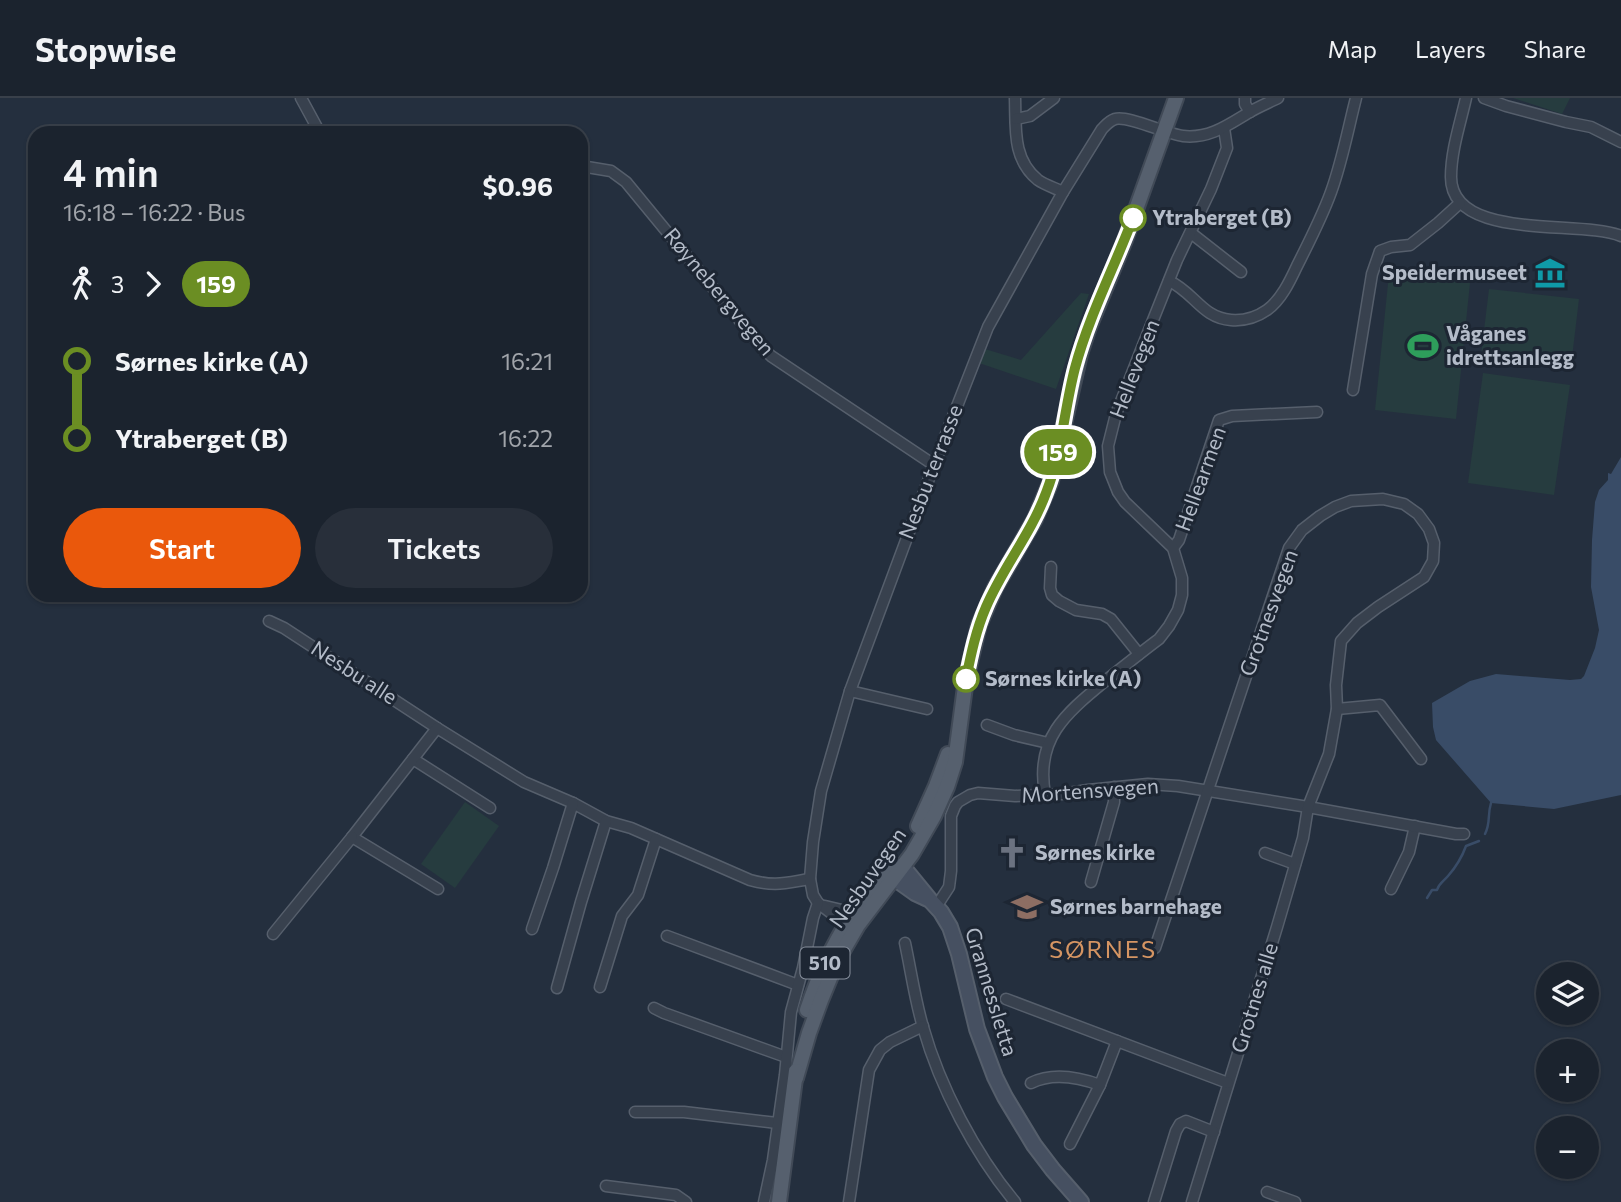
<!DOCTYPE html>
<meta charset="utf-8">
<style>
body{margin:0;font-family:Commissioner,sans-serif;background:#282f3a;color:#f1f3f6;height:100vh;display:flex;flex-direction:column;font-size:26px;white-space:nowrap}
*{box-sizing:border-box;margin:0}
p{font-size:23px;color:#a0a4aa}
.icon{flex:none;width:38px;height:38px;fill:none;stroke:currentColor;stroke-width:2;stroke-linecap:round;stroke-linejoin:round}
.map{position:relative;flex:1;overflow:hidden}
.side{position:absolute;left:28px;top:28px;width:560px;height:476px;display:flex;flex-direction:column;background:#1b232e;border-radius:21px;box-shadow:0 2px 5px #0004,0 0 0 2px #39404a}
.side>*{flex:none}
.badge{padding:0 14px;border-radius:23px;font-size:24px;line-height:46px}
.controls{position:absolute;left:1536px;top:864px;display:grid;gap:14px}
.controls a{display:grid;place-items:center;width:63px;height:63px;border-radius:50%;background:#1b232e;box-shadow:0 2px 5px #0004,0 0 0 2px #39404a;font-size:35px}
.map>.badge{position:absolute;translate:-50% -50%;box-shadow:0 0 0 4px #fff}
.legs{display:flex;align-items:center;gap:10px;height:77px;padding:0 35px;font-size:23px}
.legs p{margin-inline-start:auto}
.headline{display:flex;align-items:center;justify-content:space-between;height:119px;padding:0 35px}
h1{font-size:38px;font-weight:600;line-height:52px}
.button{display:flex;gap:14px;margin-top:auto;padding:14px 35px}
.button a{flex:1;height:80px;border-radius:42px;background:#ea580c;color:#fff;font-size:28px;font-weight:600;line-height:80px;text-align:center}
.button a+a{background:#282f3a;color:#f1f3f6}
ul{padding:0 35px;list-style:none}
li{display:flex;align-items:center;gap:24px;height:77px;font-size:26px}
li i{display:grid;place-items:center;width:10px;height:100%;margin:0 9px;background:currentColor}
li i::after{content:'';width:18px;height:18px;margin:-9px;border:5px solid;border-radius:50%;background:#1b232e}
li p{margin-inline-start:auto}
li:first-child i{background:linear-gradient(#0000 50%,currentColor 0)}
li:last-child i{background:linear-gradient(currentColor 50%,#0000 0)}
header{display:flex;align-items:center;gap:42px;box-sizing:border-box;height:98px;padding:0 35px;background:#1b232e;border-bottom:2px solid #39404a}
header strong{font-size:33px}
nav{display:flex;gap:38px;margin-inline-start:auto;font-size:24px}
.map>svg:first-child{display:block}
.green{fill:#263c3f}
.water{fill:#394c67}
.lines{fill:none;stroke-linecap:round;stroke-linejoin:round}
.stream{stroke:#394c67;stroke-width:2.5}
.street-casing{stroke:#565f6c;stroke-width:13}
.secondary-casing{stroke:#565f6c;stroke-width:18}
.primary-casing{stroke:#414a57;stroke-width:18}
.street{stroke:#38414e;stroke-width:10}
.secondary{stroke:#465061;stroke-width:14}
.primary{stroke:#56606e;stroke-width:14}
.line-1-casing{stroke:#fff;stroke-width:16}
.line-1{stroke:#6b8e23;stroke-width:10}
.stop-1-dot{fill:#fff;stroke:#6b8e23;stroke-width:3.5}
.labels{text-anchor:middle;stroke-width:6;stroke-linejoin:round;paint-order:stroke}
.shield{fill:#1d2633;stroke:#878f9c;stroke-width:2}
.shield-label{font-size:19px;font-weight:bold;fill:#b4bcc9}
.stop-label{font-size:21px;font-weight:bold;fill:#b4bcc9;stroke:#1d2633;text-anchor:start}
.poi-label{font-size:21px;font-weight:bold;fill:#b4bcc9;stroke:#1d2633;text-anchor:start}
.street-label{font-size:21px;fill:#b4bcc9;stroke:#1d2633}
.quarter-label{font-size:24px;letter-spacing:2px;fill:#d59563;stroke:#1d2633}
</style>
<header>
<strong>Stopwise</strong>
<nav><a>Map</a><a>Layers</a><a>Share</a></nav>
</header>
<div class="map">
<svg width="1621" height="1104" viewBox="0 0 1621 1104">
<rect width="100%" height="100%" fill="#242f3e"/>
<g class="green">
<path d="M1513,0H1570L1562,16Z"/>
<path d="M1389,176L1470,185L1456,321L1375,312Z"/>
<path d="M1489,191L1579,201L1571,268L1481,257Z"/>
<path d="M1081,195L1089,196L1056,291L979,265L985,251L1021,262Z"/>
<path d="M1483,275L1570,287L1554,397L1468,385Z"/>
<path d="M465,704L499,728L455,790L421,766Z"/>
</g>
<path class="water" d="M1621,359V697L1554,711L1491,705L1436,642L1433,629L1432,605L1470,583L1496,576L1570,582L1581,581L1584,578L1595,550L1599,532L1591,489L1592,442L1595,404L1599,392L1608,382V375L1611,376Z"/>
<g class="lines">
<g class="stream">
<path d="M1485,736C1491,724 1487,718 1491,705"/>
<path d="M1427,800L1432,792H1437C1439,785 1443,784 1448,778C1456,769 1462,759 1466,748L1479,743"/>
</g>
<g class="street-casing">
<g id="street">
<path d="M301,0L320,35"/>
<path d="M1015,0C1016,30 1012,61 1038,82C1045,87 1055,90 1063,94"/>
<path d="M1245,0V6L1250,14"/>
<path d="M1466,0C1460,26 1451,53 1451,79C1451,144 1581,121 1621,138"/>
<path d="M1484,0L1506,8L1566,24L1591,29L1621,44"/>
<path d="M1016,21L1030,18L1054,0"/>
<path d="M581,68L611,73L626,84L760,247L771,258L934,367"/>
<path d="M1191,135L1241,174"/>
<path d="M1169,183C1194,194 1202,220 1231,222C1244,223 1257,219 1267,212C1281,202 1290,183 1297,168C1309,144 1322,119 1331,94C1342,64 1348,31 1356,0"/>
<path d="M1353,292L1372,176L1380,153L1391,149L1410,147L1438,125L1460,105"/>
<path d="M1173,450L1179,442L1219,322L1232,318L1317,314"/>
<path d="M1051,469L1050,490L1052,497L1059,503L1076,512L1102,516L1111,521L1139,556"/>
<path d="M269,523L284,530L437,630"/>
<path d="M850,593L927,611"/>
<path d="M1337,611L1380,607L1421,661"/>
<path d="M987,627L1014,637L1048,645"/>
<path d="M413,661L490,710"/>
<path d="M1045,696C1035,641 1065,616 1104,584C1122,570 1140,555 1159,541L1169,528L1178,512L1182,497V480L1173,450L1125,404L1118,394L1110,374L1108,348L1116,316L1143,247L1177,162L1211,91L1227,50L1224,30"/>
<path d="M1265,755L1295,766"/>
<path d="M1091,784L1114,704V689"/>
<path d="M438,791L352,739L437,630L524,684L573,705L606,723L631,730L750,782C775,789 785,785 810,781"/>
<path d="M1391,791L1409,754L1415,728"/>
<path d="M825,808L846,813L855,822"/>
<path d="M936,809L949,789L951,773V718L955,708L958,704L970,697L978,695L1015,698L1062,696L1088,692L1148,686L1178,688L1308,709L1456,736H1464"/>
<path d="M850,826L839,821L818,805L813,797L810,781L813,744L821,693L850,593L934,367L988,229L1063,94L1102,31C1106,27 1109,23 1115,21C1128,17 1166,36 1183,38C1209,41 1228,27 1248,15C1258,9 1268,5 1278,0"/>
<path d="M532,831L553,770L573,705"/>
<path d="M273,836L352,739"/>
<path d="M667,838L798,887"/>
<path d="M905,845C911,873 915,902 923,929C940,989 975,1056 1015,1104"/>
<path d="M1155,850L1289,450L1302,432L1320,418L1335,409L1351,403L1383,401L1404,406L1418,416L1429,431L1434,445L1433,463L1424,479L1378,509L1357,525L1341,543L1336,587L1337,611L1329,656L1308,709L1303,740L1277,829L1192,1104"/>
<path d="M600,889L622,818L638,797L656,741"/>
<path d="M557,890L581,804L606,723"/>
<path d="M1006,901L1228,985"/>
<path d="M654,910L664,915L786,959"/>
<path d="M1031,985C1053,974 1078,979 1100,987"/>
<path d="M635,1014H684L777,1025"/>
<path d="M1070,1046L1100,987L1117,943"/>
<path d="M606,1088L676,1097L686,1104"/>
<path d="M1267,1094L1295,1104"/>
<path d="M764,1104L773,1062L785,977L791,914L803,870L813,820L818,805"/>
<path d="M849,1104L869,972L880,952L890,944L923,928"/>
<path d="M1154,1104L1176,1033L1180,1026L1186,1023L1214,1034"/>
</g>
</g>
<g class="secondary-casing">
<path id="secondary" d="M930,802L915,795L894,780L892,767L903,769L930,802L941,814L950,829L959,856L977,931L995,979L1005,999L1034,1047L1053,1072L1081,1104"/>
</g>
<g class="primary-casing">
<g id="primary">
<path d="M918,728L936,688L948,656"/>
<path d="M807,912C818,879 832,848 851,819C863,801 878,785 891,768"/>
<path d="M796,980L809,935L821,902L837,863L858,827L912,756L934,718L947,689L955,664L966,581L979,527L995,490L1035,421L1051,383L1080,256L1089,229L1125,142L1176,0"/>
<path d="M779,1104L796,973"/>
</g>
</g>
<use href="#street" class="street"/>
<use href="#secondary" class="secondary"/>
<use href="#primary" class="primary"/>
</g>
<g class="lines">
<g class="line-1-casing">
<path id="line-1" d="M966,581C971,556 976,532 986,509C1003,469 1031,436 1046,395C1062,355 1064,312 1075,270C1089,218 1114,170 1133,120"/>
</g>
<use href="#line-1" class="line-1"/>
</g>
<defs>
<g id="museum-bare" transform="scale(2.415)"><path d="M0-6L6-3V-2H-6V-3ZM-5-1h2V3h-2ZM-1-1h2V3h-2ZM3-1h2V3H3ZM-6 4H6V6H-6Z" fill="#0f9aa8" stroke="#1d2633" stroke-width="2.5" paint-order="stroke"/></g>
<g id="stadium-bare" transform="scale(2.415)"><path d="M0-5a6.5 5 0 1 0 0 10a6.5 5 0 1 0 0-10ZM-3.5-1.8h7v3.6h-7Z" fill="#2e9e5b" stroke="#1d2633" stroke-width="2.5" paint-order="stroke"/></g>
<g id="church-bare" transform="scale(2.415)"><path d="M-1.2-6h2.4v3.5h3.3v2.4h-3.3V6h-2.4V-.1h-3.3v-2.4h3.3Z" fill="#6b7280" stroke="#1d2633" stroke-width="2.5" paint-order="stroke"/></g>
<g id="school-bare" transform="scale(2.415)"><path d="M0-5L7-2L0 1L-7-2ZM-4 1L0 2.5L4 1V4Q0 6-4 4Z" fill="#8d6e63" stroke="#1d2633" stroke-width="2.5" paint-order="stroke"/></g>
</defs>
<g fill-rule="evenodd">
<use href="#museum-bare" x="1550" y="175"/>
<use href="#stadium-bare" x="1423" y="248"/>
<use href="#church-bare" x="1012" y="755"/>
<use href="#school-bare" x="1027" y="809"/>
</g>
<g class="stop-1-dot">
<circle cx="1133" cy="120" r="12"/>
<circle cx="966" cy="581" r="12"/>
</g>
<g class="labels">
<rect class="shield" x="800.5" y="849.5" width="49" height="31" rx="5"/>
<g class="shield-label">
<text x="825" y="872">510</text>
</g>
<g class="stop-label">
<text x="1152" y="127">Ytraberget (B)</text>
<text x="985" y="588">Sørnes kirke (A)</text>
</g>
<g class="poi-label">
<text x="1527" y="182" text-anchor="end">Speidermuseet</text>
<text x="1446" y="243">Våganes<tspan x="1446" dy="24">idrettsanlegg</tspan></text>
<text x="1035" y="762">Sørnes kirke</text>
<text x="1050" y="816">Sørnes barnehage</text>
</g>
<g class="street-label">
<text transform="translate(719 194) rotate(50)" y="7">Røynebergvegen</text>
<text transform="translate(1135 271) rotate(-69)" y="7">Hellevegen</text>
<text transform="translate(931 374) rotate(-69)" y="7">Nesbu terrasse</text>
<text transform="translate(1201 381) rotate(-70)" y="7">Hellearmen</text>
<text transform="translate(1269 515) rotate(-70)" y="7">Grotnesvegen</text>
<text transform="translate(354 575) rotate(33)" y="7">Nesbu alle</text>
<text transform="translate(1090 693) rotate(-4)" y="7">Mortensvegen</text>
<text transform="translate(868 780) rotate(-55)" y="7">Nesbuvegen</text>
<text transform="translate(991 894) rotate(73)" y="7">Grannessletta</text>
<text transform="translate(1255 900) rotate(-73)" y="7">Grotnes alle</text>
</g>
<g class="quarter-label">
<text x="1103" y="860">SØRNES</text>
</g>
</g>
</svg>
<div class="controls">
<a><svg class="icon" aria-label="layers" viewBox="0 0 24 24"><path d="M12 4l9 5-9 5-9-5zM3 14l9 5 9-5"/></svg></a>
<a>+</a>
<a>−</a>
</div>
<b class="badge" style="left:1058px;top:354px;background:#6b8e23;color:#fff">159</b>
<section class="side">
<div class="headline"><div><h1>4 min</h1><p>16:18 – 16:22 · Bus</p></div><b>$0.96</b></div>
<div class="legs"><svg class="icon" aria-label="walk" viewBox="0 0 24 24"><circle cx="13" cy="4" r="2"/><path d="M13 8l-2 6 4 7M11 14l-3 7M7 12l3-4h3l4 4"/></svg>3<svg class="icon" aria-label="forward" viewBox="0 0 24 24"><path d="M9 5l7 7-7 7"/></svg><b class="badge" style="background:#6b8e23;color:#fff">159</b></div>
<ul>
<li><i style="color:#6b8e23"></i><b>Sørnes kirke (A)</b><p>16:21</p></li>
<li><i style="color:#6b8e23"></i><b>Ytraberget (B)</b><p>16:22</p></li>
</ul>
<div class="button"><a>Start</a><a>Tickets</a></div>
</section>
</div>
